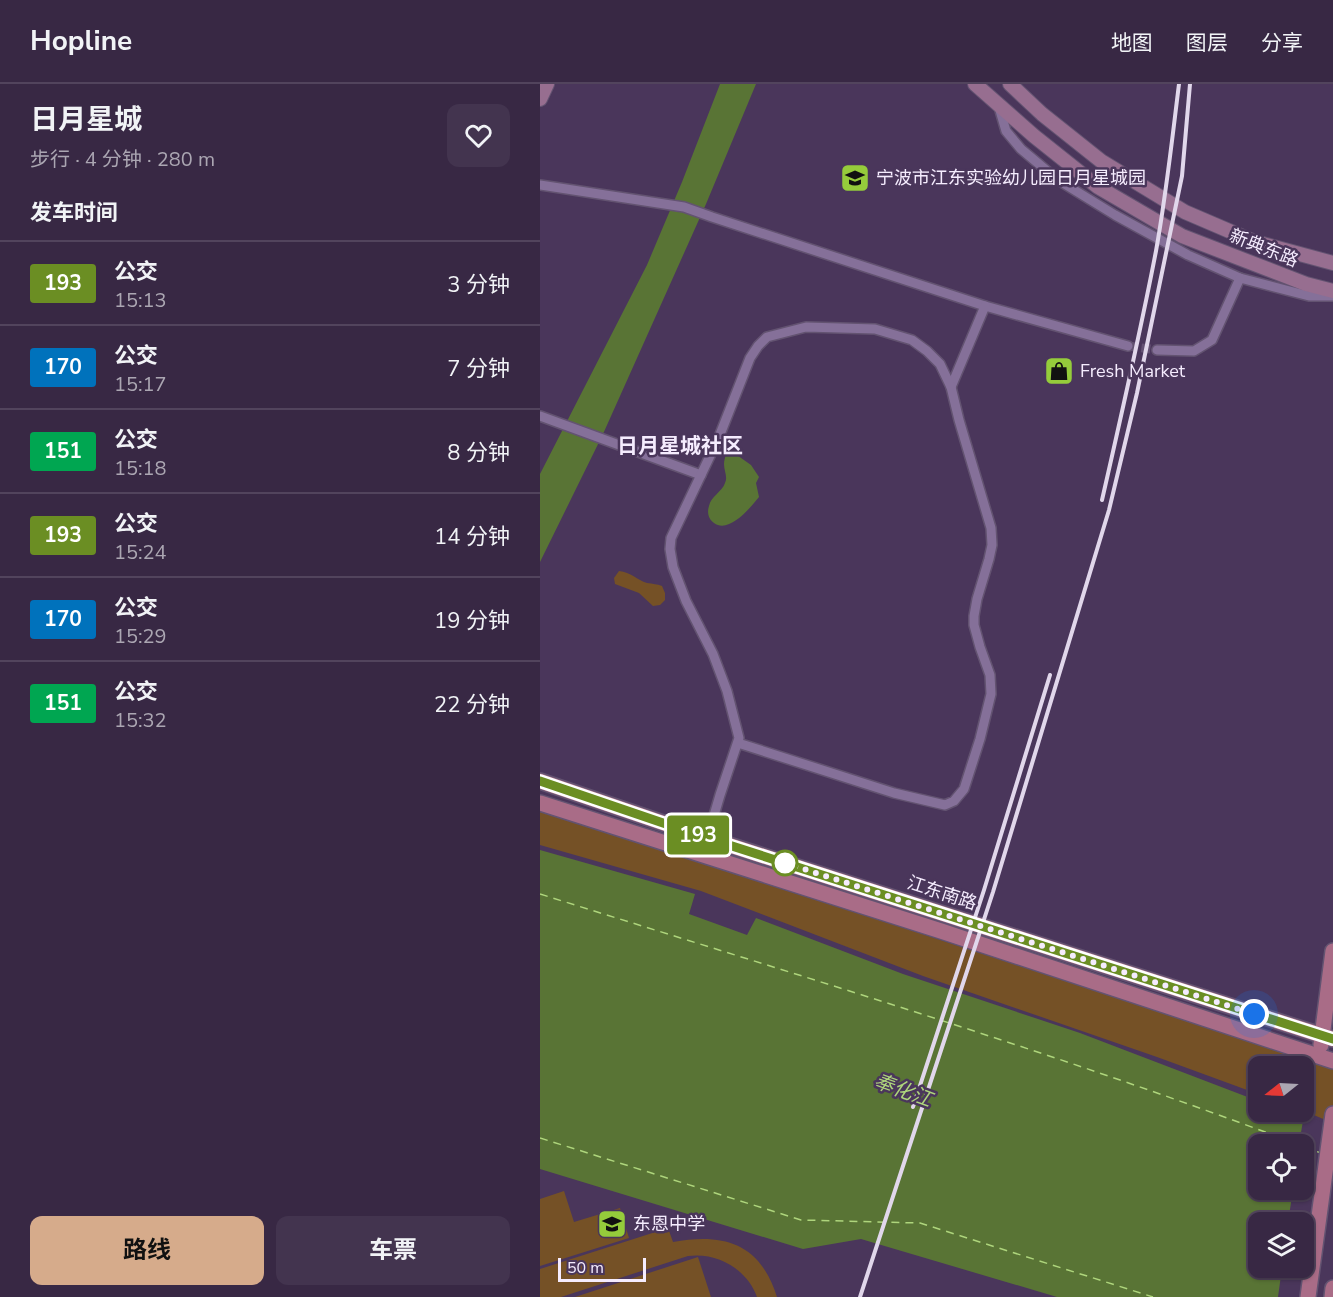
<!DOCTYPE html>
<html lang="zh">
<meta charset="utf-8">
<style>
body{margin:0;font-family:"Nunito Sans","Noto Sans SC",sans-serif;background:#43344f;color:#f1f3f6;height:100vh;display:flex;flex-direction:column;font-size:22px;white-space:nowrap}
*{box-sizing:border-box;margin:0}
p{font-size:20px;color:#aba6b2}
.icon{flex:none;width:33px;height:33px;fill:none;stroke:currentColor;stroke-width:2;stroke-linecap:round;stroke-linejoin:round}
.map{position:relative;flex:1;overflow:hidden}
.details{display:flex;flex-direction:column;background:#382844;width:540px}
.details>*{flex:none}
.badge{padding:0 12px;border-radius:4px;font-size:21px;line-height:39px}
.needle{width:39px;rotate:252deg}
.tools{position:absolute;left:708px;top:972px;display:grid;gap:12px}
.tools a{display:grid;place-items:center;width:66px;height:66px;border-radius:12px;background:#382844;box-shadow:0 2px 4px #0004,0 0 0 2px #52445d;font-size:30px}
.scale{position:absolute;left:18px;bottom:15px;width:88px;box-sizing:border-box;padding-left:6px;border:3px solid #f5ecfe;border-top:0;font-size:16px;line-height:21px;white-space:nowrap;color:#f5ecfe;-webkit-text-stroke:4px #4a365b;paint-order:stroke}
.you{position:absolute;width:30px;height:30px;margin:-15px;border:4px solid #fff;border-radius:50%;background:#1a73e8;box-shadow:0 0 0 9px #1a73e833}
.map>.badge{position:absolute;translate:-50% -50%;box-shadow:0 0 0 3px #fff}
h2{padding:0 30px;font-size:22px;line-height:54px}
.round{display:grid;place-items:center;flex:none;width:63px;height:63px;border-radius:12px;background:#43344f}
.headline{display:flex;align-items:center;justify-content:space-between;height:102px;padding:0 30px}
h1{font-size:28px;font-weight:700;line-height:45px}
.cta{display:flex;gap:12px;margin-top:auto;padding:12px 30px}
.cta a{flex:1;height:69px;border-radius:12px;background:#d6ab8b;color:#111;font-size:24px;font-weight:700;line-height:69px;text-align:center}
.cta a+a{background:#43344f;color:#f1f3f6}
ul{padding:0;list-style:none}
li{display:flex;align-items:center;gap:18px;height:84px;padding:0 30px;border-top:2px solid #52445d}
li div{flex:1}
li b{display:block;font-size:22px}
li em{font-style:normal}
li .badge{min-width:66px;font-weight:700;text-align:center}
header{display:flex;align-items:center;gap:36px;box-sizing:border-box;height:84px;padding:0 30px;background:#382844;border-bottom:2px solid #52445d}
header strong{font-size:28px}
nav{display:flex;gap:33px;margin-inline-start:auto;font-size:21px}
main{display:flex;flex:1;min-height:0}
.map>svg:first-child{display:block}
.green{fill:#755126}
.water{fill:#597435;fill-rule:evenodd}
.pier{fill:#4a365b}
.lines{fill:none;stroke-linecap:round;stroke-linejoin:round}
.ferry{stroke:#aed57c;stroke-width:1.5;stroke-dasharray:8 6;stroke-linecap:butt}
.street-tunnel{stroke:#645173;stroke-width:9;stroke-dasharray:9 4.5;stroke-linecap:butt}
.street-casing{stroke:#635371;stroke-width:12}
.secondary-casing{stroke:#635371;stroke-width:16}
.primary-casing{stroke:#635371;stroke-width:18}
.street{stroke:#857099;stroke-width:9}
.secondary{stroke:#976e90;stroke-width:14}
.primary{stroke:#a96c87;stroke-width:15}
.rail{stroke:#e1d7eb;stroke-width:4}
.line-casing{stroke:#fff;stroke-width:14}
.line{stroke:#6b8e23;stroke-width:9}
.walk{stroke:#f5ecfe;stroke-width:6;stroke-dasharray:0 10.8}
.stop-dot{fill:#fff;stroke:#6b8e23;stroke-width:3}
.labels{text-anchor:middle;stroke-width:5;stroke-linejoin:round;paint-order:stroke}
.poi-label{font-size:18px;fill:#f5ecfe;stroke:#4a365b;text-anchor:start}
.street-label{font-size:18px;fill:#f5ecfe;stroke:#4a365b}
.water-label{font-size:20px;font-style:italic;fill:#aed57c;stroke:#4a365b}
.quarter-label{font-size:21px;font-weight:bold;fill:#f5ecfe;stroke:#4a365b}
</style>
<header>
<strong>Hopline</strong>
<nav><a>地图</a><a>图层</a><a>分享</a></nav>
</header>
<main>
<section class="details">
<div class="headline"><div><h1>日月星城</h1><p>步行 · 4 分钟 · 280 m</p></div><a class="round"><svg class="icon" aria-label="heart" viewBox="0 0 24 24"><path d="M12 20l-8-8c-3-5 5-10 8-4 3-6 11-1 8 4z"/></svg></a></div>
<h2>发车时间</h2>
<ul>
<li><span class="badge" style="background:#6b8e23;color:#fff">193</span><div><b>公交</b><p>15:13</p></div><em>3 分钟</em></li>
<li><span class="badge" style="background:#0072bc;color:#fff">170</span><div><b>公交</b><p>15:17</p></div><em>7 分钟</em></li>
<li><span class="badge" style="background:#00a651;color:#fff">151</span><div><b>公交</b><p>15:18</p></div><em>8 分钟</em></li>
<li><span class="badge" style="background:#6b8e23;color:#fff">193</span><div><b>公交</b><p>15:24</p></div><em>14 分钟</em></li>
<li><span class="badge" style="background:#0072bc;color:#fff">170</span><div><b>公交</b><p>15:29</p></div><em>19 分钟</em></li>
<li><span class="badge" style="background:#00a651;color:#fff">151</span><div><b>公交</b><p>15:32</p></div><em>22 分钟</em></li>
</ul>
<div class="cta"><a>路线</a><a>车票</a></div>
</section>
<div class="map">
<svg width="793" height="1213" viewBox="0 0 793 1213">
<rect width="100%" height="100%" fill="#4a365b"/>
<g class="green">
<path d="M79,487C91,488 97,496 107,499C113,500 117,500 122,502L125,509V516L120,521L113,522L99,509L75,500L74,494Z"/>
<path d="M0,728L370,846L793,985V1039L764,1027V982H718V1010L617,973L383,892L161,807L0,761Z"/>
<path d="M24,1107L34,1138L80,1124L89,1154L0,1182V1115Z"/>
<path d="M128,1144L133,1158C184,1149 220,1159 237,1213H217C207,1185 177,1168 148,1172L21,1213H0V1185Z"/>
<path d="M158,1173L171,1213H35Z"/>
</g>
<g class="water">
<path d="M180,0H216L166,120L63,350L0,478V390L107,181L142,98Z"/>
<path d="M194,369L211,381L219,393L216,399L219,413C210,424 189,450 174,439C168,435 167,428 169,422C171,412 182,408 185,399C188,393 184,387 184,380C184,377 185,373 186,371Z"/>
<path d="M0,766L155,810L149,830L207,851L216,834L363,890L540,949L718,1017V1028H746L793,1045V1213H517L321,1155L263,1165L0,1085ZM718,1060H764V1106H718ZM718,1138H764V1184H718Z"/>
</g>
<path class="pier" d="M764,1031L793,1042V1213H738L742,1184H764V1138H748L753,1106H764V1060H759Z"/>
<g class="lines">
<g class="ferry">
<path d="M0,810C254,890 509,966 757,1060"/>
<path d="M0,1054L261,1136L380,1139L613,1213"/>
<path d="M764,1063L781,1069"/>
</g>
<path class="street-tunnel" d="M588,262L617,266"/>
<g class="street-casing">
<g id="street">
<path d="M459,23L466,47L481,65L518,96L575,131L648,171L700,194L769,212H793"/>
<path d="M0,101L144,123L172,133L445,222L588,262"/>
<path d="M617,266L654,267L672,256L700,194"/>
<path d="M411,303L445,222"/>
<path d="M0,332L161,391"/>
<path d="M162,772L180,711L199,654L187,607L173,570L146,517L133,483L130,465L131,454L179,353L210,274L218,262L227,253L266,243L335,245L372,256L387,267L400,280L411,303L419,336L451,444L452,461L449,475L437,515L434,532V541L440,563L450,591L451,610L440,655L424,705L414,717L405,721L354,709L198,659"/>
</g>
</g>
<g class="secondary-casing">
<g id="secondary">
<path d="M435,0L494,52L558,103L642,152L766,200L793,207"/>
<path d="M470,0L502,30L561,77L645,128L715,158L793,179"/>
<path d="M0,15L7,0"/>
</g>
</g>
<g class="primary-casing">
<g id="primary">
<path d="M0,697L167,754L793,955"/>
<path d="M0,719L401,847L793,977"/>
<path d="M781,961L793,867"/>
<path d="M768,1213L793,1030"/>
<path d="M792,1213L793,1204"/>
</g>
</g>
<use href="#street" class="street"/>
<use href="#secondary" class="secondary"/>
<use href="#primary" class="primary"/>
<g class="rail">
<path d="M562,416C581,333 600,250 616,167C626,112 632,56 639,0"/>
<path d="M373,1023L444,806L510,591"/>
<path d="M320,1213L453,808L569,426L597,309L642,92L650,0"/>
</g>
</g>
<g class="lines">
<g class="line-casing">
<path id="line" d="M0,697L167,754L793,955"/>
</g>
<use href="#line" class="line"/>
<path class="walk" d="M245,779L714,930"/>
</g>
<defs>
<g id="school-square" transform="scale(1.5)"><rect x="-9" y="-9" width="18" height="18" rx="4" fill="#95cc3b" stroke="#4a365b"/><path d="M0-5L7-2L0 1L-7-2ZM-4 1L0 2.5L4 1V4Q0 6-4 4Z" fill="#111"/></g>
<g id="shop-square" transform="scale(1.5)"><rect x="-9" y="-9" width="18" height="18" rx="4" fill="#95cc3b" stroke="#4a365b"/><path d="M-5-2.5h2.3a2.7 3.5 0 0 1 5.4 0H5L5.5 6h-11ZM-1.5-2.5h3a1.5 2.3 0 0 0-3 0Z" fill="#111"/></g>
</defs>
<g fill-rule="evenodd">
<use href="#school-square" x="315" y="94"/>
<use href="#shop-square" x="519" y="287"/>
<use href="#school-square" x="72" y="1140"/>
</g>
<circle class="stop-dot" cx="245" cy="779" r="12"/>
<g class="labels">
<g class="poi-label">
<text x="336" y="100">宁波市江东实验幼儿园日月星城园</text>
<text x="540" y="293">Fresh Market</text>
<text x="93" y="1146">东恩中学</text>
</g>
<g class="street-label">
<text transform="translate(724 164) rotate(22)" y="6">新典东路</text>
<text transform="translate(402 809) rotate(18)" y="6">江东南路</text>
</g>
<g class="water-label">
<text transform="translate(363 1006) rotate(20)" y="7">奉化江</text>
</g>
<g class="quarter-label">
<text x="140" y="369">日月星城社区</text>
</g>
</g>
</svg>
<div class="tools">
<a><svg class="needle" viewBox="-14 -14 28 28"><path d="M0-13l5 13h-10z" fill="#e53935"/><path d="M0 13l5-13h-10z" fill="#aba6b2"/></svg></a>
<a><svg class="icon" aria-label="locate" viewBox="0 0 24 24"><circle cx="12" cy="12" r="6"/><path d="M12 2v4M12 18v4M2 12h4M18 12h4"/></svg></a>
<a><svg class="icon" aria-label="layers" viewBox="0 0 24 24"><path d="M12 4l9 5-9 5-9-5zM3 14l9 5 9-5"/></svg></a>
</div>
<div class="scale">50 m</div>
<div class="you" style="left:714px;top:930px"></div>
<b class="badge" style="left:158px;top:751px;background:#6b8e23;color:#fff">193</b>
</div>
</main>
